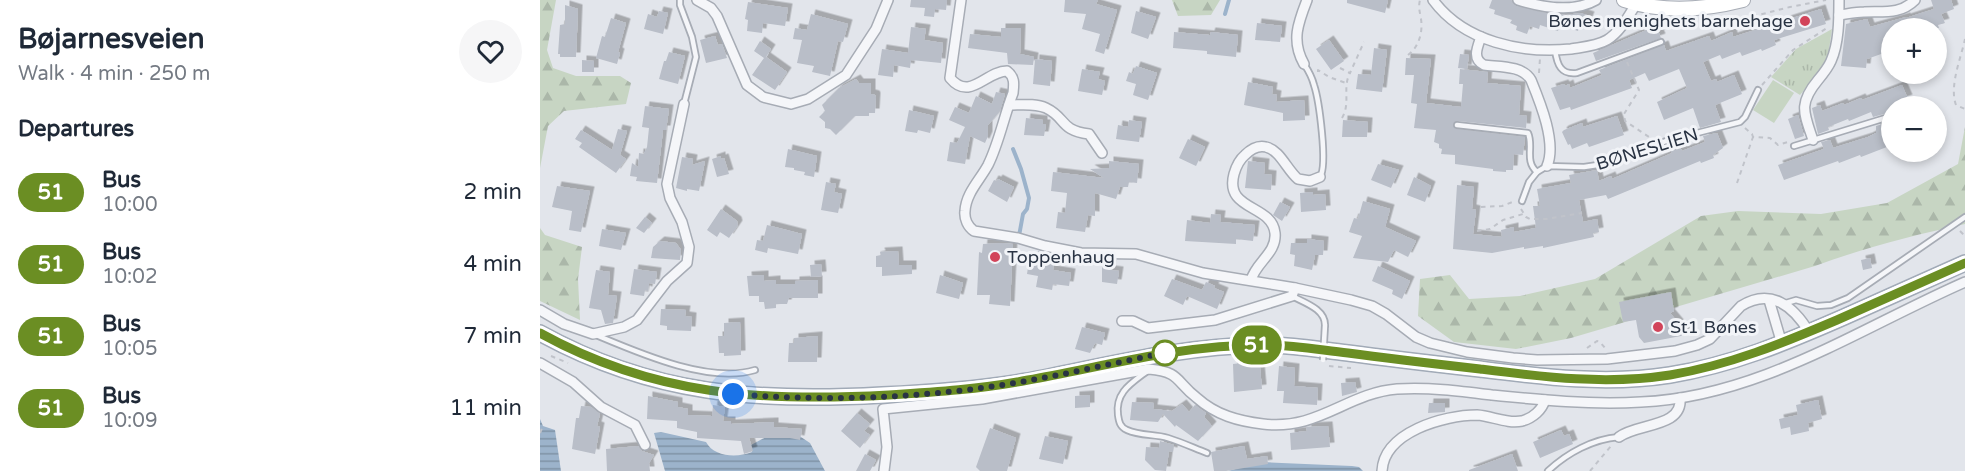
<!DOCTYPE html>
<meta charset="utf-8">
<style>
body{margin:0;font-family:"Varela Round",sans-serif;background:#f6f6f7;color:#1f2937;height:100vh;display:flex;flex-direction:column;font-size:22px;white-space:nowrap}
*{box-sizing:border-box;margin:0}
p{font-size:20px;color:#747a83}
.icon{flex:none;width:33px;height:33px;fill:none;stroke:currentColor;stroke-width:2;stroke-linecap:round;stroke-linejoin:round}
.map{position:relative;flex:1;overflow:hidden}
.panel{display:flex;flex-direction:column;background:#fff;width:540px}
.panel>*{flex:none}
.badge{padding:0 12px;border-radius:20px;font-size:21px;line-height:39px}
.controls{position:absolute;left:1341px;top:18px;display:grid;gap:12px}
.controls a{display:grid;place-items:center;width:66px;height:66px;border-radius:50%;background:#fff;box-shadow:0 3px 9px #0003;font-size:30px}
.you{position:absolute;width:30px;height:30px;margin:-15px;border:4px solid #fff;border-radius:50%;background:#1a73e8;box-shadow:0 0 0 9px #1a73e833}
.map>.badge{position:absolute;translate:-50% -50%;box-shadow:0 0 0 3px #fff}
h2{padding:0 18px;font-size:22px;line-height:54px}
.round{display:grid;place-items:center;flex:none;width:63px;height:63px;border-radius:32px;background:#f6f6f7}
.overview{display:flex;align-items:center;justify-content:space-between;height:102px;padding:0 18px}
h1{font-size:28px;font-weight:700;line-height:45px}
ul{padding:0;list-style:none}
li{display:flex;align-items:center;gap:18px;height:72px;padding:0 18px}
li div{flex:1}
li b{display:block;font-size:22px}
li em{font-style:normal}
li .badge{min-width:66px;font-weight:700;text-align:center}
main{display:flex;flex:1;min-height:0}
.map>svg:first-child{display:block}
.grass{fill:#c7d5c3}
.forest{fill:url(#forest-firs)}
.park{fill:url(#park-tufts)}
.water{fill:url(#water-rules)}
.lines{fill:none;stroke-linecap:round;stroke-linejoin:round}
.stream{stroke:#9cb3cb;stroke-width:4}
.building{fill:#b9bec8;filter:url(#shadow)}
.lane-casing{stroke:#a7acb5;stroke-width:8}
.street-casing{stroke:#a7acb5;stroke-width:12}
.secondary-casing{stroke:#a7acb5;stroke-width:16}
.primary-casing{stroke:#a1aab7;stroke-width:18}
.path{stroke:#c0c3ca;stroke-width:2;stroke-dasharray:4.5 4.5;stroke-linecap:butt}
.lane{stroke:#f5f6f9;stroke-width:4.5}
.street{stroke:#f5f6f9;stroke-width:9}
.secondary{stroke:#fff;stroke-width:14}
.primary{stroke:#fff;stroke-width:15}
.lane-bridge-casing{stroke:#a7acb5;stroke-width:8;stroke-linecap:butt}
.lane-bridge{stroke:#f5f6f9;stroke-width:4.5}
.line-casing{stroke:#fff;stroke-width:14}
.line{stroke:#6b8e23;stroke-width:9}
.walk{stroke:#293343;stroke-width:6;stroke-dasharray:0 10.8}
.poi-dot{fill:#d2445a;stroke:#f2f4f8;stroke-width:2}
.stop-dot{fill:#fff;stroke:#6b8e23;stroke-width:3}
.labels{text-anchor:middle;stroke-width:6;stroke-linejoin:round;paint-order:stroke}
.poi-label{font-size:18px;fill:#293343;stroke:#f2f4f8;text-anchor:start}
.street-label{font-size:18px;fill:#293343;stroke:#f2f4f8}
</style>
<main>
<section class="panel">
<div class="overview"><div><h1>Bøjarnesveien</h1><p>Walk · 4 min · 250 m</p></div><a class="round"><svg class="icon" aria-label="heart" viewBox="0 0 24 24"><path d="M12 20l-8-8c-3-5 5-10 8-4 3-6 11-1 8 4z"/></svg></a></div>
<h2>Departures</h2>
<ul>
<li><span class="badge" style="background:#6b8e23;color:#fff">51</span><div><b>Bus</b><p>10:00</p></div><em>2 min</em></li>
<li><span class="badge" style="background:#6b8e23;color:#fff">51</span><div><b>Bus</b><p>10:02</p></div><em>4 min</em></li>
<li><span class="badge" style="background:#6b8e23;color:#fff">51</span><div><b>Bus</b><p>10:05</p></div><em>7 min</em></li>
<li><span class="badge" style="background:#6b8e23;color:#fff">51</span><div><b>Bus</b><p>10:09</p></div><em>11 min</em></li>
</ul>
</section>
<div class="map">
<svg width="1425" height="471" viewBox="0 0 1425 471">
<defs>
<pattern id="forest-firs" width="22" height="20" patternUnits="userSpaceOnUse" patternTransform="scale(1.5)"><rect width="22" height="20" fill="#c7d5c3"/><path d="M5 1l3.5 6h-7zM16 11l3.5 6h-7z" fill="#abb7a9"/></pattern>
<pattern id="park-tufts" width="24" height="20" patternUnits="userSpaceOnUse" patternTransform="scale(1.5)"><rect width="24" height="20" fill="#c7d5c3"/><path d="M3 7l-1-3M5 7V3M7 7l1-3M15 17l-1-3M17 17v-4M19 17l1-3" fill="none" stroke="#abb7a9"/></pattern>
<pattern id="water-rules" width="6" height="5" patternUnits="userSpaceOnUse" patternTransform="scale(1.5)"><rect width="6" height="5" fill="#9cb3cb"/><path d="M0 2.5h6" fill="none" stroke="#7f92a6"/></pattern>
<filter id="shadow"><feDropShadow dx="4.5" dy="-4.5" stdDeviation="0" flood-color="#0004"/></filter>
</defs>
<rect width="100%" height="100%" fill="#e2e5eb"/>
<path class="grass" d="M1233,80L1254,93L1234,123L1213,110Z"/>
<g class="forest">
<path d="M0,0H16L7,50L13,68L36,76H80L91,83L86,104L24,111L8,126L0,168Z"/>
<path d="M632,0H680L671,15L638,16Z"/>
<path d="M1425,127V224C1374,235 1324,248 1275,266L1031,338L976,349L914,342L878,316L880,279L910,275L929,299L980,296L1055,279L1161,216L1198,211L1281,214L1347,203L1418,164Z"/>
<path d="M0,228L5,235L42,247L38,279L40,320L0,301Z"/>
</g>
<path class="park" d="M1292,29L1287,63L1260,95L1231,77L1256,49Z"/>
<g class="water">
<path d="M0,419L3,426L15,430L21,471H0Z"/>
<path d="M252,431L270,443L285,471H125L114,433L121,432L166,442C174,457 197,458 212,452L211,445L226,437Z"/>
<path d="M721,462L812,466L819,467L823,471H688Z"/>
</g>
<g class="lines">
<g class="stream">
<path d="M685,14L689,0"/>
<path d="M473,149L481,169L489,198L487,209L483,214L479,236"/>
</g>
</g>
<g class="building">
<path d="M371,0H407L406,10L395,9L394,17L384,16L385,8L370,7Z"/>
<path d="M525,0H558L556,4L577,10L564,54L555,51L560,34L542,29L546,14L524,12Z"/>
<path d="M807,0H848L845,13L807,3Z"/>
<path d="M952,0H971L976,6L1006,13L1026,15L1040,13L1050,16L1045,29L1039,27L1038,31L1026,27L1025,30L1019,28L1018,31L1000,25L999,29L990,26L987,34L976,30L977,26L970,23L972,20L954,14L955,10L949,8Z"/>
<path d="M1391,0H1411L1414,9L1401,14L1405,23L1398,25L1399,28H1352V48L1344,50V53L1327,59L1326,68L1301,66L1306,24L1327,19L1330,27L1366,17V18L1394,9Z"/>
<path d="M208,2L248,8L245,26L223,23L222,33L207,31L208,20L205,19Z"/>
<path d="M25,5L38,9L36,57H20V54H18L20,25L25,24Z"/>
<path d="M1281,9L1286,24L1234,40L1236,45L1222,51L1221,49L1202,56L1200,52L1182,59L1180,55L1163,62L1171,81L1176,79L1177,82L1194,75L1202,94L1175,105L1181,122L1160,128L1153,108L1124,120L1117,102L1147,88L1139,69L1109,81L1105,73L1089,80L1092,88L1031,110L1030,107L1020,110L1011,88L1024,84L1025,86L1029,84L1030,88L1062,75L1059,70L1124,45L1126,51L1169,36L1171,41L1192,32L1193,37Z"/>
<path d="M119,11L128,13L123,34L104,29L108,14L117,17Z"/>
<path d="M596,11L616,17L608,39L591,33Z"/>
<path d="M271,14L308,24L303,42L298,41L290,76L272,72L274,66L257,63L262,40L253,39L255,28L267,30Z"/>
<path d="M71,18L86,23L78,52L80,53L77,64L56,58L62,36L65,37Z"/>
<path d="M717,23L742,26L740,42L715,40Z"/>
<path d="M1116,26L1121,38L1056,61L1053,53Z"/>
<path d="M371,27L386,29L384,40L403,43L401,63L371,60L370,68L354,65L353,77L338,75L342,49L368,53Z"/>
<path d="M461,28H481L480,54L494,57L493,65L468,64L467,53L428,48L430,34L461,37Z"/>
<path d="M634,32L670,35L671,32L698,35L696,57L667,54V51L633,48Z"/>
<path d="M175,36L178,45L182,44L187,58L166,63L160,40Z"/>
<path d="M789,40L804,61L791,70L776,49Z"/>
<path d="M220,41L231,49L226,57L247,72L235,90L212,75L224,58L214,51Z"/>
<path d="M834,48L847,50L842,92L816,89L818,74L831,75Z"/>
<path d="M129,52L145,56L138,84L119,79L124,61H126Z"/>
<path d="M920,54L929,55L927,69L918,68Z"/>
<path d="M866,58L891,59L886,103L921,107L923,84H919L920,69L948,72L947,83L981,86L979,115L987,116L986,128L918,121L913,125L916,129L985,137L983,155L974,154L973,170H966V172L953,171V169L915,164V155L901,154L902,149L899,148V144L894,142L896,130L874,128L877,104L871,103L874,75H865Z"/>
<path d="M495,59L512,61L510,86L493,84Z"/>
<path d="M42,60L54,61V72H42Z"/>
<path d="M596,66L617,73L608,100L593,95L596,84L586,81L589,72L593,74Z"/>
<path d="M542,69L560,72L558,79L565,81L562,95L538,91Z"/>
<path d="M316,79L319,83H331V94L335,95L336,97L335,113H329V116H315L296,135L290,129L285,128V122L279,117L285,111L282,105L299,88Z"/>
<path d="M708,82L733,87L732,94L737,95L736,102L764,100L765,120L743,121V113L704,105Z"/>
<path d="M1362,85L1368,99L1362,101L1363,104L1352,106L1351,112L1333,117L1331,112L1309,121L1308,119L1288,127L1289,130L1278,134L1272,108L1280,105L1282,111L1303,103L1304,105L1321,98L1322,100Z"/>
<path d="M456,92L465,94L460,111L448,125V136L445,143L430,136L425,164L407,161L410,142L417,143L425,127L409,120L415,107L429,113L436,96L452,104Z"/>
<path d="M105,106L129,109L126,130H123L117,183L96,181L97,177L90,176L92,163L98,167L99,153L104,154L107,147L109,128L102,127Z"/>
<path d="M369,110L394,116L390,133L378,130L377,133L365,131Z"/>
<path d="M1258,115L1264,136L1255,139L1248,119Z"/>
<path d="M1077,116L1084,135L1052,146L1049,147L1047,143L1032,149L1030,144L1028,145L1022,132L1024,130L1042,123L1043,127Z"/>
<path d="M486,118L503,120V124H506L504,136L484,135Z"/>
<path d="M589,120L602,122L599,142L576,139L578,125L588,127Z"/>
<path d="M803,120L828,122L827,137H802Z"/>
<path d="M1352,121V145L1321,157L1320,155L1299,163L1298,161L1244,180L1238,165L1284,149L1281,142L1290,140L1293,148L1328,137L1336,133V126Z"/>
<path d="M78,129L87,131L80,155L86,159L76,173L39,147L42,143L35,139L41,130L72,150Z"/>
<path d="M1177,133L1183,148L1173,155L1174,158L1161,163L1160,161L1068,199L1066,195L1039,200L1043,222L1057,219L1059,232L1053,233L1054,237L1003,248V246L984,249V247L952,253L913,249L917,185L934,187L932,209L936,210L933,234L962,237L961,230L974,227V232L996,228L993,206H1000L997,189L1031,183L1029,175L1057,170L1059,181L1071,176L1072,179L1132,153L1129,145L1138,143L1142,151L1165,142L1163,136Z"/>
<path d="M648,139L665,147L656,166L639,158Z"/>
<path d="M248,149L277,156L274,177L264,175L265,172L254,170V168L245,167Z"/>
<path d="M181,156V159L184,158L189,174L177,177L172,159Z"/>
<path d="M142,157L153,159L152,165L165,161L159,191L147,189V191L136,188Z"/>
<path d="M569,161L599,164L597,183L589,182L588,187H580L576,199L555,193V216L548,215L545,232L516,228L518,212L525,213L527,193L511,191L513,172L564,178L550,169L569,168Z"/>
<path d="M708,161L725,163L724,174L732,175L731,190L705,188Z"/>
<path d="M838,164L859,170L851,188L831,180Z"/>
<path d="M874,177L891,186L885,202L867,195Z"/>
<path d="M458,179L474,187L467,202L448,191L454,180L457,181Z"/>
<path d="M286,182L296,184L294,192L302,194L298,213L281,210Z"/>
<path d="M17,186L50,191L41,232L29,230L32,211L12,207Z"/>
<path d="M773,192V195L785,194L786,210L761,212L760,193Z"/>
<path d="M823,201L850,209L845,227L876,241L868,257L854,250L848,262L813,258L822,236L809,232L814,218L818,219Z"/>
<path d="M740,202L750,207L742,221L733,215Z"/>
<path d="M181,209L197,221L198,225L189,238L180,232L177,237L167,230Z"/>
<path d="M671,214L681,215L680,222L715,225L713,241L696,239V244L645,241L647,220L670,223Z"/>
<path d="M105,217L112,223L104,233L96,228Z"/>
<path d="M227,225L262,234L258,254L228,248L227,253L215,250L217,240L223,241Z"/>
<path d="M62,229L86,233L81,250L59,246Z"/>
<path d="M767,239L784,241L783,255H775L772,270L754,266L755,255L750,254L751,243H767Z"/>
<path d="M120,241L136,243L141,250L140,260L111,258L113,247Z"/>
<path d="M463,243L473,244L470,306L449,304L450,295H437L439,252L442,253L443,244Z"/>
<path d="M358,251L359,265H372V274L342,276V267H336V256L341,255L340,252Z"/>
<path d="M498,251L515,255L513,270L531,273L529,286L513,284L512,290L496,287L498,276L487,274L489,261L497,262Z"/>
<path d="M1330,258L1332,268L1323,270L1321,260Z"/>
<path d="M562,263L572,264L571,270L579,271L577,284L562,282Z"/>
<path d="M281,264L282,276L271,277L270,265Z"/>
<path d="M838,266L870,281L862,299L852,294L853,290L832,281Z"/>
<path d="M94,269L117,272L115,284L109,283L108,291L105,290L104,296L90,294Z"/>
<path d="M56,270L70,272L68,295L77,296L73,323L65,324L61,310L49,308Z"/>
<path d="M224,275V281L236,280V284H255V281L278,280V298H249L247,304H236V308L225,309L224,302H219V296H209L207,276Z"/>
<path d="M400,275L423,283L419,299L396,293Z"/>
<path d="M632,279L662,290L666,282L675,286L674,288L684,292L677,309L647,296L643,305L624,296Z"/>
<path d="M1131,292L1134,311L1130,313L1146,332L1141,336L1104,343L1099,337L1096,320L1083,322L1079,302Z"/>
<path d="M121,309L146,310L145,316L152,317L151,331L127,330V326L120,325Z"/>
<path d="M200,322L201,355L184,356V353H179L178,336H184V323Z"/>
<path d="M542,327L565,333L562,345L555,343L550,353L535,349Z"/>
<path d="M278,336L277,362H248L249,343H254V338Z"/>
<path d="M719,356L722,389L694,392L693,364L701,363L700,360H705V358Z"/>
<path d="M739,366L755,368L754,386L778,388L777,405L743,403L744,391H737Z"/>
<path d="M815,382L817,392L802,396L801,383Z"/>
<path d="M550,395V407L535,408V396Z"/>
<path d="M108,396L138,402V407L148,409V415L172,416L173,405L185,407L183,421H191V424L234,422V427L262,429L260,440L250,438H209L213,451L204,454L201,441L157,438V432L137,428V421L107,419Z"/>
<path d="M1278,400L1282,419L1268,423L1269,431L1251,435L1250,427L1241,429L1239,419L1258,415L1256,405Z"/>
<path d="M592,402L614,403L613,409L632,411L642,404L649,412L655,405L666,413L664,417L672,426L658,441L636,425L635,427L623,414L618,422L590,420Z"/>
<path d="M889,403H905V412L888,413Z"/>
<path d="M41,406L51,407L60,414L57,426L60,427L55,454L32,449L36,418H39Z"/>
<path d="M317,413L330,424L324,431L330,435L320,448L301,431Z"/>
<path d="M788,426L790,447L751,450L750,433L767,431L766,427Z"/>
<path d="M450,428L476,438L467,471H440L436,467Z"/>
<path d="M1021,430L1024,436L1029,434L1033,444L1000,458L993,442Z"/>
<path d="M505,436L528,441L523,464L499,459Z"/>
<path d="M620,441L634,445L633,452L629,451L626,471L615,470L605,460L606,447L619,448Z"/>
<path d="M98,446L102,451L114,455L109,463L110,471H67L66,449Z"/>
<path d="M704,446L707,459L727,456L728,464L686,471H674L671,452Z"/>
<path d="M325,454L336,460L330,471H316Z"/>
<path d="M972,454L978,471H929V470Z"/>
</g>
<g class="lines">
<g class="lane-casing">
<g id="lane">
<path d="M140,0V5L152,37L156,57L144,104"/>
<path d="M1015,50C1017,65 1021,75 1037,73L1121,42"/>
<path d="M764,64C768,70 772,77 774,85C779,100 788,165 780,177"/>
<path d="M917,125L988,133C994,146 984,161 997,172"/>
<path d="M1254,146L1352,116"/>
<path d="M982,201L989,182L997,172L1007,166L1044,167L1071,163L1126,141L1200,122L1205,117L1218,90"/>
<path d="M752,296C765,303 785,309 785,325"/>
<path d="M1246,303L1256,300L1277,306L1291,305L1308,298L1425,217"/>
<path d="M56,335C99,353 169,384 215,370"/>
<path d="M606,372C590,384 575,393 578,415C579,422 580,427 587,430C600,436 614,434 628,438C641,442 654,448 667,453"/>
<path d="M1008,471C1027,453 1053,439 1079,437"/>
</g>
</g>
<g class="street-casing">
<g id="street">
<path d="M157,0L171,8L177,16L207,85L223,97L251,104L268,99L306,75L336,29L348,0"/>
<path d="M421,0L410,78C430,102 446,71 467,71C475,77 474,84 473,93C464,116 459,143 448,165C440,180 426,193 425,211C424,219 428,227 434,231L478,238L505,246L541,253L596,254L663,273L755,288L811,300L832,306L846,314L876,337L890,343L927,352L973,358L997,360L1067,359L1135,351L1157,345L1170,339L1201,306C1231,287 1254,307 1269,332"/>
<path d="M893,0C924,42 982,54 1031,49C1043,47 1057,46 1067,40C1080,32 1088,17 1096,4"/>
<path d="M978,0C1001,7 1034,13 1056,0"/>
<path d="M1299,15C1307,14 1316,12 1324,12C1343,11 1360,15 1375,0"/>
<path d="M941,37C937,48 932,59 944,65C959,67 982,65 991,80C1000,102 1017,143 1007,166"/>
<path d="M764,64C751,41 758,23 767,0"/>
<path d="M469,105C481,105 495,103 506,108C527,118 519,130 549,134L562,153"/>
<path d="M1273,140C1264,113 1258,104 1278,80C1283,74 1288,68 1291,61C1299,43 1299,19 1299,0"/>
<path d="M711,280C716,262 737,253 735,233C732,204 684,211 694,174C696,167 699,160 705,155C711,149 718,145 726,147C740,150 747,170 758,179L770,181L780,177"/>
<path d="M1229,300L1242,344"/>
<path d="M0,310L24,324L53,334L84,327L97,320L127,281L147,263L149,247L142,222L130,198L127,184L144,104"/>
<path d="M582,321H593L608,328L675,320L752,296L755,288"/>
<path d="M0,363L33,382L61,407L95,425L105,445"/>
<path d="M1079,437C1097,423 1143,428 1140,398"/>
<path d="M344,471L347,447L343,409L442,399L609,369C641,372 635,381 657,398C676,415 698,421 723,424C778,431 807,393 857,389C889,387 920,391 952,395C1001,400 1051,405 1101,402C1219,397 1320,328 1425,282"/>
<path d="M842,471C844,432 904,415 937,415C952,416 967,424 982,421C993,418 1002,410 1005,400"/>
</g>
</g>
<g class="secondary-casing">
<path id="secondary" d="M1084,0C1122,13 1164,10 1203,0"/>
</g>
<g class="primary-casing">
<path id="primary" d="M0,333C112,395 217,402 342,395C391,393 440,389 488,381C566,366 641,346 720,345C749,344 780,350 808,353C852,359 896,364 940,369C1004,377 1066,385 1130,375C1192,365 1247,342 1304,317C1344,299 1385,281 1425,263"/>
</g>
<g class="path">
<path d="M1115,21L1175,26L1250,7L1286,0"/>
<path d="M1425,39C1421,58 1409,86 1416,105L1425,109"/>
<path d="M868,55C879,47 883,32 881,19C880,12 878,8 880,0"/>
<path d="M1087,62L1099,90L1084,114L1085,121L1112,139"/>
<path d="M800,68L810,73L824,42"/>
<path d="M778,72V70L789,77L806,83"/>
<path d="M999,73L1000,58"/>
<path d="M1222,85L1253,50L1287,28"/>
<path d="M802,118C811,103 802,88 810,73"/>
<path d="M1205,128L1212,134L1213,137L1230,138L1238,145L1248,142"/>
<path d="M1197,183L1213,137"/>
<path d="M941,207L962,206L975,201"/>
<path d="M981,209L986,217L990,219H1006L1042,213"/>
<path d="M937,231L950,229L963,220L983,214"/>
<path d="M1420,231L1425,236"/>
<path d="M1047,348L1057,341L1060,342L1065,348"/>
<path d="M11,356L28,363"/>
<path d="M789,366L811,368"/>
<path d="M0,433L3,426"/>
<path d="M1050,471L1071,446"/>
</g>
<use href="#lane" class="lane"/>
<use href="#street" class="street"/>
<use href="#secondary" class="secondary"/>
<use href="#primary" class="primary"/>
<g class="lane-bridge-casing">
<path id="lane-bridge" d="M783,360L785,325"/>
</g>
<use href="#lane-bridge" class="lane-bridge"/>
</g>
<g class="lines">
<g class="line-casing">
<path id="line" d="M0,333C114,396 222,402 349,395C396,392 442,389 488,380C566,366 641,345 721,345C749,344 780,350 808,353C852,359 896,364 940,369C1004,377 1066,385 1130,375C1190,365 1243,343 1297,320C1340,301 1383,282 1425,263"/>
</g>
<use href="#line" class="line"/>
<path class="walk" d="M193,394C290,402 390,398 486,381C532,373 578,362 625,353"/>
</g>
<g class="poi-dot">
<circle cx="1265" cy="21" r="6"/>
<circle cx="455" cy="257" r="6"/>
<circle cx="1118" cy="327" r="6"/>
</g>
<circle class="stop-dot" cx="625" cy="353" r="12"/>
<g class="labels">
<g class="poi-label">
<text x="1253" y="27" text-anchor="end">Bønes menighets barnehage</text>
<text x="467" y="263">Toppenhaug</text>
<text x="1130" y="333">St1 Bønes</text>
</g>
<g class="street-label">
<text transform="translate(1107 149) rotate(-17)" y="6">BØNESLIEN</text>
</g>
</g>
</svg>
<div class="controls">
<a>+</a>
<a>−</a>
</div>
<div class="you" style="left:193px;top:394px"></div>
<b class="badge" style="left:717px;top:345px;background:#6b8e23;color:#fff">51</b>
</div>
</main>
